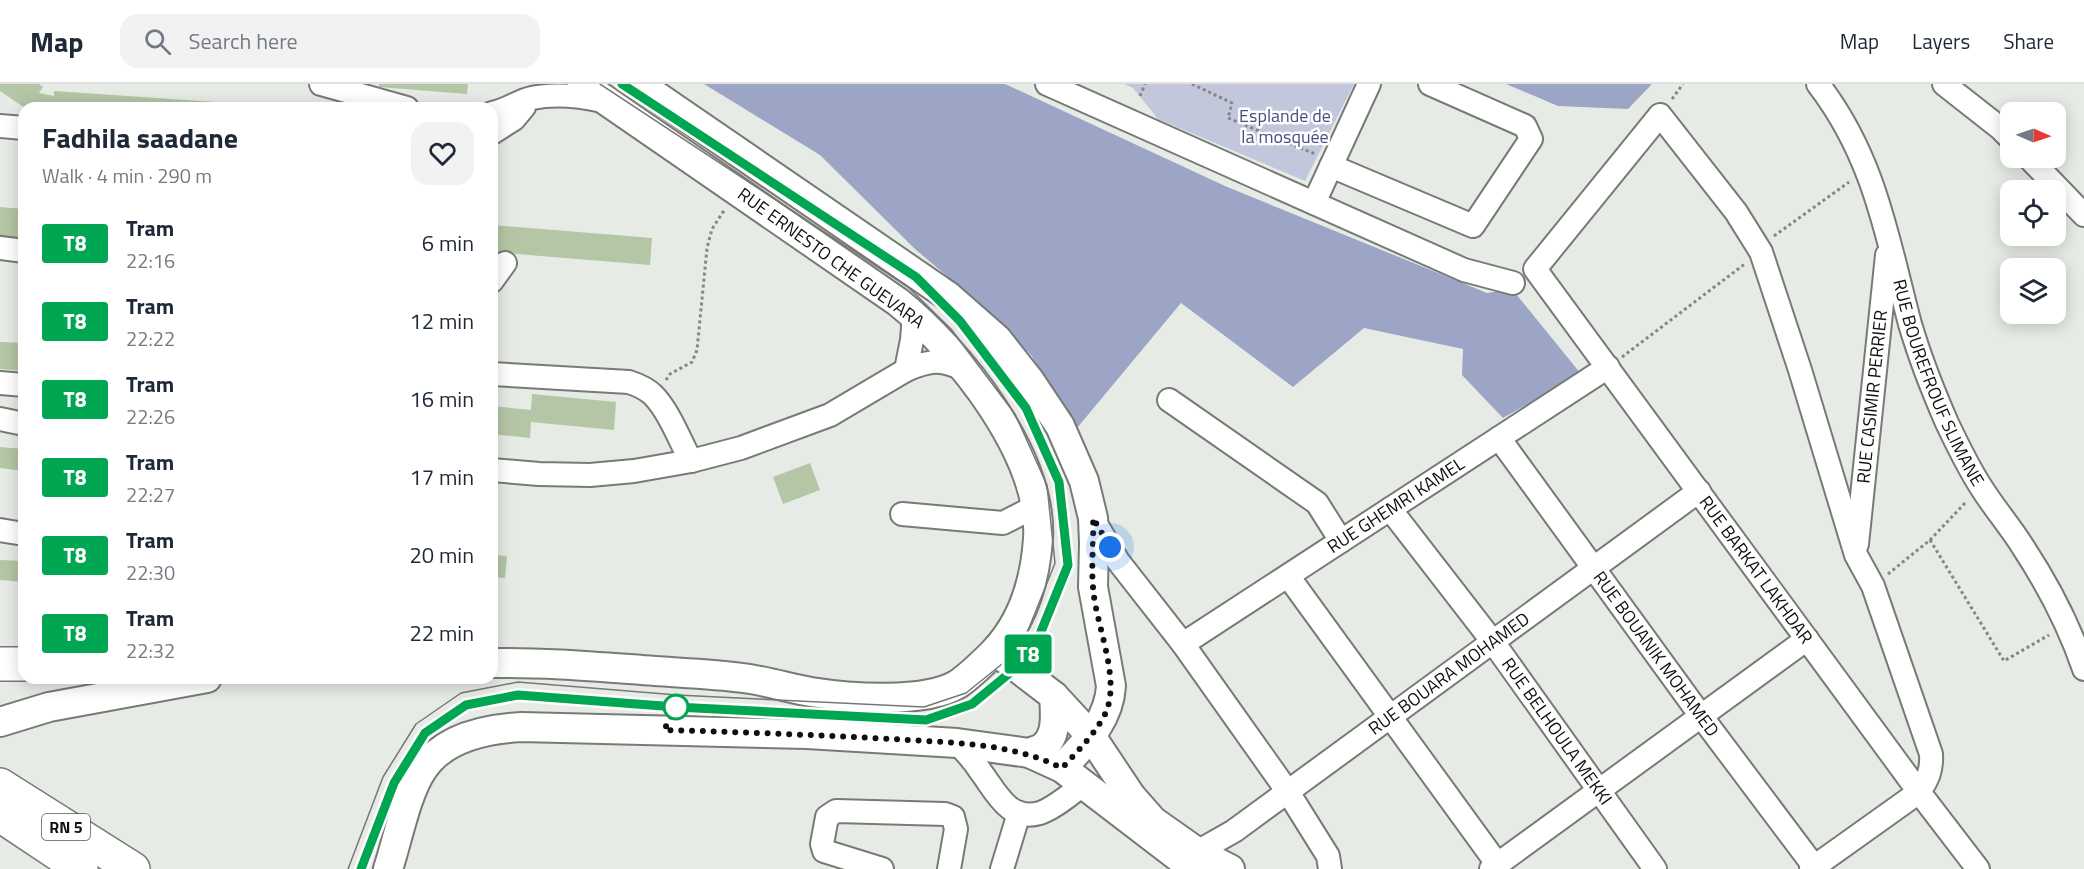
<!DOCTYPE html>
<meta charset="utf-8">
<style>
body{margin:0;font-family:"Titillium Web",sans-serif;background:#f2f2f3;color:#1f2937;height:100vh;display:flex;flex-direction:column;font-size:22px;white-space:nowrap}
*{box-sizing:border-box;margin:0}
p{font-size:20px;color:#747a83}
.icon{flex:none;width:33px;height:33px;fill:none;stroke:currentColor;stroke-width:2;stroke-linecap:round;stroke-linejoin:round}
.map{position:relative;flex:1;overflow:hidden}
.side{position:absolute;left:18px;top:18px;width:480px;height:582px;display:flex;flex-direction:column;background:#fff;border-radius:18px;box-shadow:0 3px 15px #0003}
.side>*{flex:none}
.badge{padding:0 12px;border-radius:4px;font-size:21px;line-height:39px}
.needle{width:39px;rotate:92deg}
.fabs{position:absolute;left:2000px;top:18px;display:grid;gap:12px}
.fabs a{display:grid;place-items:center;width:66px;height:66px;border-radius:12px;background:#fff;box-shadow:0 3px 15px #0003;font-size:30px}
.you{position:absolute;width:30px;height:30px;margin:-15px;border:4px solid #fff;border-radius:50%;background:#1a73e8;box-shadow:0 0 0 9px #1a73e833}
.map>.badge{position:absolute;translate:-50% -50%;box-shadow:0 0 0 3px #fff}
.round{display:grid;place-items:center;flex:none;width:63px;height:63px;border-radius:18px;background:#f2f2f3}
.head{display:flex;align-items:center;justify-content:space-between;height:102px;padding:0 24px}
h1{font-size:28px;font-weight:700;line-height:45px}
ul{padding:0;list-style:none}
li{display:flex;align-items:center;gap:18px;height:78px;padding:0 24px}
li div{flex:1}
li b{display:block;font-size:22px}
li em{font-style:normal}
li .badge{min-width:66px;font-weight:700;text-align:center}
header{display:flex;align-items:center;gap:36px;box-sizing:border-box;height:84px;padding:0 30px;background:#fff;border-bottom:2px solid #e0e1e3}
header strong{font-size:28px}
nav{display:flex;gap:33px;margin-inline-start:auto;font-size:21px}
.search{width:420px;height:54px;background:#f2f2f3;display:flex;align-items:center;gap:15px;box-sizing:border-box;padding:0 21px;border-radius:18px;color:#747a83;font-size:22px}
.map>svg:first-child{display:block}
.green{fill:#c2c7dc}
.forest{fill:#9ca5c6}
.building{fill:#b4c6a5}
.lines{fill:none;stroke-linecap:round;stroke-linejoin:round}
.minor-casing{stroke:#777a75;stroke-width:26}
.major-casing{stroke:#777a75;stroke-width:32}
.highway-casing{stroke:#777a75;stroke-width:36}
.path{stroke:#858783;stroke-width:3;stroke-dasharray:3 3;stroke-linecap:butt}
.minor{stroke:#fff;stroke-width:22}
.major{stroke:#fff;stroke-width:28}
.highway{stroke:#fff;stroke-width:33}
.tram{stroke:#757875;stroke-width:1.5}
.line-casing{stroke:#fff;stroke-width:14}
.line{stroke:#00a651;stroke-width:9}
.walk{stroke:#0e0f0e;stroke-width:6;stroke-dasharray:0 10.8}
.stop-dot{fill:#fff;stroke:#00a651;stroke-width:3}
.labels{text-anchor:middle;stroke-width:5;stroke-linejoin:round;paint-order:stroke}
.shield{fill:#fff;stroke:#565756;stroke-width:1.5}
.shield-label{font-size:16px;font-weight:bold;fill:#0e0f0e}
.park-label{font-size:18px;fill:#465080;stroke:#fff}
.street-label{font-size:18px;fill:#0e0f0e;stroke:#fff}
</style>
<header>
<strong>Map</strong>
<div class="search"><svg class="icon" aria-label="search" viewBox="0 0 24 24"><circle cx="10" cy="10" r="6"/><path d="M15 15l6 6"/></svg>Search here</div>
<nav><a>Map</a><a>Layers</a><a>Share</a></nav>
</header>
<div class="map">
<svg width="2084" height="785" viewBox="0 0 2084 785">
<rect width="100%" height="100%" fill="#e7ebe5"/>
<path class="green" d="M1124,0H1354L1305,97L1158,35L1133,4Z"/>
<g class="forest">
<path d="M704,0H1005L1225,102L1487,209L1512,205L1581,290L1503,334L1462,291L1463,265L1364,244L1293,303L1181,219L1077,344L1031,271L981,221L915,165L820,71Z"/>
<path d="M1506,0H1652L1628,25L1558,22Z"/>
</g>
<g class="building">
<path d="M0,0H39L43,3L39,9L54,12V7L275,22V24H25L0,7Z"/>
<path d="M379,0H468L467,10L379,3Z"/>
<path d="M0,123L24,125V157L0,155Z"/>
<path d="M492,141L652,154L650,181L492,168Z"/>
<path d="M0,258L24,259V287L0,285Z"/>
<path d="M532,310L616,318L614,346L531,338L530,354L492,350V322L531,326Z"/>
<path d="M0,363L24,365V387L0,384Z"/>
<path d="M810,379L820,406L783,420L773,393Z"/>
<path d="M492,471L507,472L505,494L492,493Z"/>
<path d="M0,476L24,477V498L0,496Z"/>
</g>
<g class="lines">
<g class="minor-casing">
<g id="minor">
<path d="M321,0L407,24"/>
<path d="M1047,0L1464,186L1513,199"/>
<path id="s1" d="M1818,0C1875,74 1887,153 1910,240C1920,274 1933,307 1947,339C1957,360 1968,383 1981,403C1994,424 2010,442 2023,463C2048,501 2069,541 2084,585"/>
<path d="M1944,0L2000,44L2010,54"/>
<path d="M492,29C508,26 518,17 532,14C555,9 581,12 603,17"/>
<path d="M0,42L24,44"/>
<path d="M492,49L514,35L524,23"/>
<path d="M2029,74L2084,131"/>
<path d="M1331,82L1473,142L1531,55L1525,42L1430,0"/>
<path d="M1314,119L1369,0"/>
<path d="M0,164L24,167"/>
<path d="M492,197L505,179"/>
<path d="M914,230L912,256L906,286C930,276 942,274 966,287"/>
<path d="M492,290L629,298C638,301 646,304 653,311C669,327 680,357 691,377"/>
<path d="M0,299L24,301"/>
<path d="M1169,316L1317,419L1341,457"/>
<path d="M0,335L24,340"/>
<path id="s2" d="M1499,354L1701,632L1816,785"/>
<path d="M492,386L539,390L590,391L634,387L691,377L741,364L830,331L906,286"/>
<path id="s3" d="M1390,425L1493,558L1655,785"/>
<path d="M902,430L1003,439L1036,422"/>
<path d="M1093,435L1118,477L1183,560L1288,708L1328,772L1330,785"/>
<path d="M0,446L24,450"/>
<path id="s4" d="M1857,460L1887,171"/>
<path d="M1288,492L1498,781"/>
<path id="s5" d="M1183,560L1608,283"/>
<path d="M957,659C966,668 974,677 981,688C996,708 1009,738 1040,729C1055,724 1070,710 1083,701"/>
<path id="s6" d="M1197,768L1234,747L1699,407"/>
<path d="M882,785L824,767L822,760L827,733L836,727L945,730L953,733L956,745L949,785"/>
<path d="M1002,785L1019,729"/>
<path d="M1491,785L1807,555"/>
<path id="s7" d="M1811,785L1919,708C1928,695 1932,686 1931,670L1873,502L1856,471L1800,286L1761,168L1736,128L1660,31L1535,185L1919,708L1978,785"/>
</g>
</g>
<g class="major-casing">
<g id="major">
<path d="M639,0L948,212L997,255L1030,297L1060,342L1084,397L1093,434L1094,459L1093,503L1111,602C1109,637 1085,659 1062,684"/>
<path d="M997,565L1007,576L1054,612L1091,652L1131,712L1153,737L1197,768L1230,785"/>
<path d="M492,579C547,578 600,583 655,587C684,589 714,590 743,594C766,597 789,604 811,608C849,614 925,620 958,600C971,591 982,580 993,569C1023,538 1035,498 1038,455C1043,372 959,267 898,218L582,0"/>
<path d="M0,638L49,623L207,594"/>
<path d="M1029,669C1033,667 1039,666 1043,663C1058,652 1055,628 1054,612"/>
<path d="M388,785C397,758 407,707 423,685C444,653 486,645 521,643L807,650L957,659L1029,669L1062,684L1194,785"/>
</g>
</g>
<g class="highway-casing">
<g id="highway">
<path d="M0,580H24"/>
<path d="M0,701L133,785"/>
<path d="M0,731L81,785"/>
</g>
</g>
<g class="path">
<path d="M1192,0L1232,19L1228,34L1315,70"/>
<path d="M1140,12L1145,0"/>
<path d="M1672,15L1683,0"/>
<path d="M1774,152L1849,98"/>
<path d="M1622,273L1746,179"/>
<path d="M666,296L670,290L692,278L697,266L707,164L712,145L725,125"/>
<path d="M1930,456L2004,577L2049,551"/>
<path d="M1888,490L1930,456L1967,417"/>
</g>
<use href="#minor" class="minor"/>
<use href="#major" class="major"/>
<use href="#highway" class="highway"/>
<g class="tram">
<path d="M348,785L383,693L416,640L461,609L518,598L677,611L924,623L966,609L1007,576L1025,554L1055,479L1047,401L1015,330L951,245L908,203L600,0"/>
<path d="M361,785L394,699L425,649L466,621L518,611L676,623L926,636L972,620L1017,583L1036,560L1068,481L1059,397L1026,324L960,237L916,193L622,0"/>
</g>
</g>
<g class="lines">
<g class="line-casing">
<path id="line" d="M361,785L394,699L425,649L466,621L518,611L676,623L926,636L972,620L1017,583L1036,560L1068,481L1059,398L1026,324L960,237L916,193L622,0"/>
</g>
<use href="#line" class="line"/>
<path class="walk" d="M676,623L664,646C740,648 816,651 892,655C949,659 1010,658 1062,684C1077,668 1092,653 1103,634C1124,599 1095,541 1093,503C1091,480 1094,457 1093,434L1110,463"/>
</g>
<circle class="stop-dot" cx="676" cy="623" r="12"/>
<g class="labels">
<rect class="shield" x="42" y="730" width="48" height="26" rx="4.5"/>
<g class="shield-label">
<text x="66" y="749">RN 5</text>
</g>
<g class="park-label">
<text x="1285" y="38">Esplande de<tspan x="1285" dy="21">la mosquée</tspan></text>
</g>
<g class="street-label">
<text transform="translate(831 174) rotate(36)" y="6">RUE ERNESTO CHE GUEVARA</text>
<text dy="6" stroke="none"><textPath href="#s1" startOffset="324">RUE BOUREFROUF SLIMANE</textPath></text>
<text dy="6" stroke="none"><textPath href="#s4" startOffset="148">RUE CASIMIR PERRIER</textPath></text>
<text dy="6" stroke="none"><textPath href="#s5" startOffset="254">RUE GHEMRI KAMEL</textPath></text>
<text dy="6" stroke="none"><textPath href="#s7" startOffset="1446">RUE BARKAT LAKHDAR</textPath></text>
<text dy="6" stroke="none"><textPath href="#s2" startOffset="267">RUE BOUANIK MOHAMED</textPath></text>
<text dy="6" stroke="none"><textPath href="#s6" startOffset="309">RUE BOUARA MOHAMED</textPath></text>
<text dy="6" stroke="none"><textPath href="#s3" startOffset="278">RUE BELHOULA MEKKI</textPath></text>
</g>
</g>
</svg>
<div class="fabs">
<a><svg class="needle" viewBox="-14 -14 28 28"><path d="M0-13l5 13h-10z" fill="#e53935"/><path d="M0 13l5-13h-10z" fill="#747a83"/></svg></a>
<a><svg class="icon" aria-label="locate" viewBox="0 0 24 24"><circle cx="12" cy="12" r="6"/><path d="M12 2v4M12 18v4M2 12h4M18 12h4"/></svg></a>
<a><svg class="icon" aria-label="layers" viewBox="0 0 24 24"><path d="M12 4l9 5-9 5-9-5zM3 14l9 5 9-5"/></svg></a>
</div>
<div class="you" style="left:1110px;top:463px"></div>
<b class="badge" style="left:1028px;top:570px;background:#00a651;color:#fff">T8</b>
<section class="side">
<div class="head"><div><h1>Fadhila saadane</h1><p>Walk · 4 min · 290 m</p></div><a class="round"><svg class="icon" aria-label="heart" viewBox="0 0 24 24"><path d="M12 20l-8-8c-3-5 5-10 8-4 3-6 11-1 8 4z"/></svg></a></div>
<ul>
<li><span class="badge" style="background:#00a651;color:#fff">T8</span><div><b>Tram</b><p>22:16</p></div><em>6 min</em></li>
<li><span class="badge" style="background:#00a651;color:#fff">T8</span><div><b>Tram</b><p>22:22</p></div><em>12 min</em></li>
<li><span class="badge" style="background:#00a651;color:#fff">T8</span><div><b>Tram</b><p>22:26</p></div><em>16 min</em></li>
<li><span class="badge" style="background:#00a651;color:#fff">T8</span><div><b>Tram</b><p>22:27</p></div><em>17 min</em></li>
<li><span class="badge" style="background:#00a651;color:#fff">T8</span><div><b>Tram</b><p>22:30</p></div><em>20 min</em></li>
<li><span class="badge" style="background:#00a651;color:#fff">T8</span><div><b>Tram</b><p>22:32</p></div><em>22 min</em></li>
</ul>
</section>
</div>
